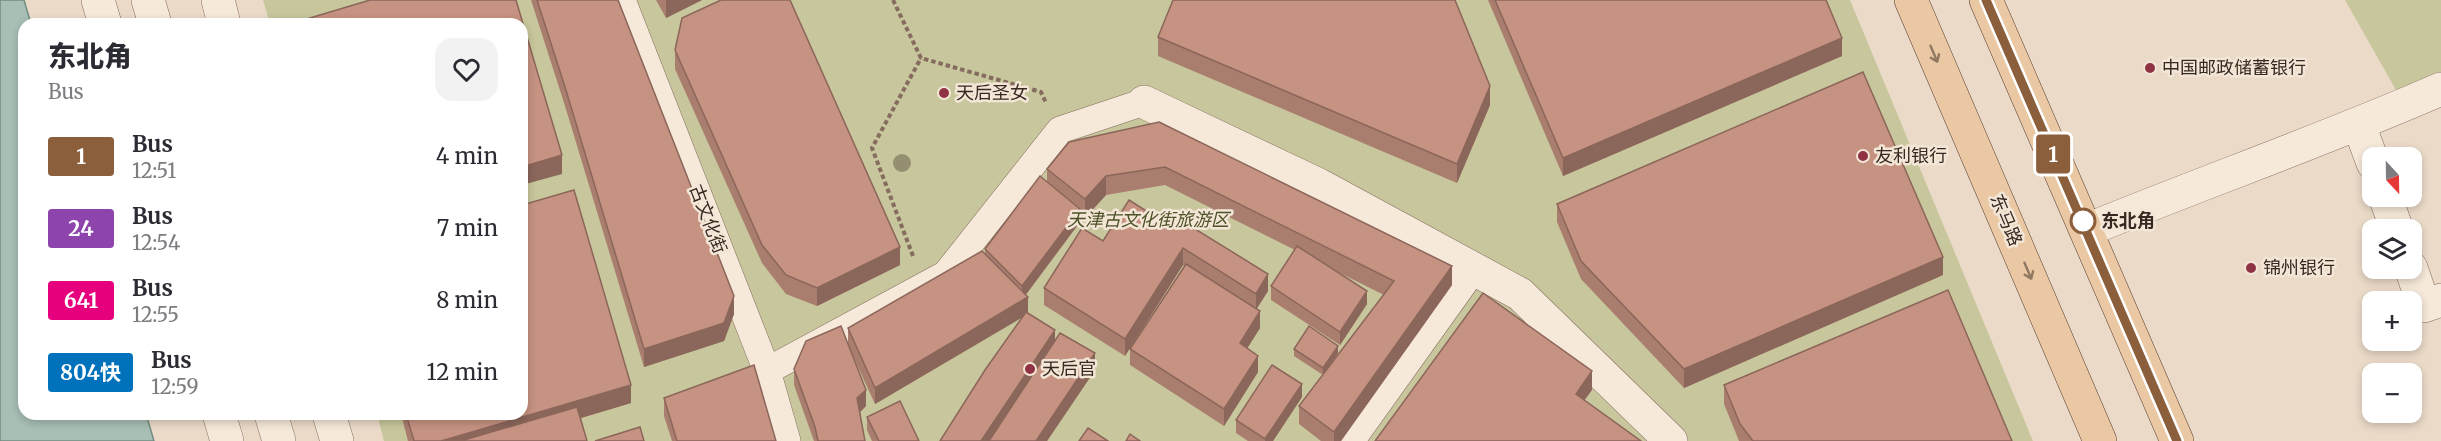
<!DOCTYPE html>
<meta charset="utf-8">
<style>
body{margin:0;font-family:Merriweather,"Noto Sans SC",serif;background:#f2f2f3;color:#2b2b33;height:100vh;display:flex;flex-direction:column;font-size:22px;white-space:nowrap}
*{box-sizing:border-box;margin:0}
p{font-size:20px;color:#7c7c81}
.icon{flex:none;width:33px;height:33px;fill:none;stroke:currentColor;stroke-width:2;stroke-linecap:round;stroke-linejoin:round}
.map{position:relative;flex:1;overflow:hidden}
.drawer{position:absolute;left:18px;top:18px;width:510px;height:402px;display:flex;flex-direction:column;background:#fff;border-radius:18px;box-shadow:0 3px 9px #0003}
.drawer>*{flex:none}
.badge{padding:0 12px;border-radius:4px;font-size:21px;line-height:39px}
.needle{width:39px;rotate:158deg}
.tools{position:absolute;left:2362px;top:147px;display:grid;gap:12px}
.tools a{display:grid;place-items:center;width:60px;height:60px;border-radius:12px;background:#fff;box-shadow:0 3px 9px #0003;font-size:30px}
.map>.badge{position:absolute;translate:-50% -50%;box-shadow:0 0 0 3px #fff}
.round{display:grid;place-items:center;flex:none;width:63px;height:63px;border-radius:18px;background:#f2f2f3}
.head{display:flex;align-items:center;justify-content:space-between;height:102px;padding:0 30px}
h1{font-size:28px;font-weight:800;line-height:45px}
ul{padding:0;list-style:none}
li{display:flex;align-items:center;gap:18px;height:72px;padding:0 30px}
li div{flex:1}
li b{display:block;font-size:22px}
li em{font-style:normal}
li .badge{min-width:66px;font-weight:700;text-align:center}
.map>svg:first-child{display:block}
.green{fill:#c8c69c}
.water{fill:#a8bfb5;stroke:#708d81;stroke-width:1.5}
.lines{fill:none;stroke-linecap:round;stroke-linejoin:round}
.pedestrian-casing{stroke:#856c5e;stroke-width:28}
.minor-casing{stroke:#856c5e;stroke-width:34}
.tertiary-casing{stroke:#856c5e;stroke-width:34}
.primary-casing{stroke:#543c32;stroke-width:34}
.path{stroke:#856c5e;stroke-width:4;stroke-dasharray:4.5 3;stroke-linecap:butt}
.pedestrian{stroke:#f6e9da;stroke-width:27}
.minor{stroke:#f6e9da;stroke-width:33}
.tertiary{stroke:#f6e9da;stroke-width:33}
.primary{stroke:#eac8a3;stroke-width:33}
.tree{fill:#958f71}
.wall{fill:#aa7e6f}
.shaded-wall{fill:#8b665a}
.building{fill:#c69281;stroke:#8b665a;stroke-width:1.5}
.oneway{stroke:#907862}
.line-casing{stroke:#fff;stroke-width:14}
.line{stroke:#8b5e3c;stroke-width:9}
.poi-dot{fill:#8f3344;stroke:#f3e6d7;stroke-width:2}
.stop-dot{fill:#fff;stroke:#8b5e3c;stroke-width:3}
.labels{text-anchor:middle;stroke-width:5;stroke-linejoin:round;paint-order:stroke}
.poi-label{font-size:18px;fill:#372821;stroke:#f3e6d7;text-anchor:start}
.street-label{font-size:18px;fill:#372821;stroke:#f3e6d7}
.park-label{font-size:18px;font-style:italic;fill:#4e5229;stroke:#f3e6d7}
.stop-label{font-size:18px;font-weight:bold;fill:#372821;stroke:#f3e6d7;text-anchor:start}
</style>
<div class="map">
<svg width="2441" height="441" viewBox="0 0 2441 441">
<rect width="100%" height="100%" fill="#ebdac8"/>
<g class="green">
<path d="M263,0H1850L2033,441H384L377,414H522V24H270Z"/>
<path d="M2345,0H2441V80L2400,97Z"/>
</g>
<path class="water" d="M0,0H24L31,24H24V414H146L154,441H0Z"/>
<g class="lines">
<g class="pedestrian-casing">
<g id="pedestrian">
<path d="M622,0L767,371L787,441"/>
<path d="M767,371L946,274L1060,130L1144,102"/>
<path d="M1351,441L1474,269"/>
</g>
</g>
<g class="minor-casing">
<g id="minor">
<path d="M218,0L224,24"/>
<path d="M1144,102L1319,185L1520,294L1671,441"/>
<path d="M2359,125L2373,163"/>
<path d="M2385,196L2397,230"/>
<path d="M2087,230C2204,182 2324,140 2441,89"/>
<path d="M2411,268L2424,306L2441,300"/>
<path d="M329,414L337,441"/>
</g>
</g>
<g class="tertiary-casing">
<g id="tertiary">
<path d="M98,0L105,24"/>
<path d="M148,0L155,24"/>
<path d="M219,414L227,441"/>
<path d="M271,414L279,441"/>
</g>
</g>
<g class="primary-casing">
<g id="primary">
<path d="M1911,0L2100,441"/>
<path d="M1986,0L2177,441"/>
</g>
</g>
<g class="path">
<path d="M893,0L921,58L1041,92L1046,103"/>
<path d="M913,256L872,148L921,58"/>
</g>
<use href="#pedestrian" class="pedestrian"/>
<use href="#minor" class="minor"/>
<use href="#tertiary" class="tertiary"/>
<use href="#primary" class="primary"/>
</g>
<circle class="tree" cx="902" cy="163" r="9"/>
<g class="wall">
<path d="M531,0H618L734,314L724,341L644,367L565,106Z"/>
<path d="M656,0H702L666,18Z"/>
<path d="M1488,0H1826L1842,56L1563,176Z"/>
<path d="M1158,37L1490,105L1457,183L1158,56Z"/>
<path d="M675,50L900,265L817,306L786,294L762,263L675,69Z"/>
<path d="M1159,122L1452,285L1341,441H1321L1299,424V406L1323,375L1294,356V349L1338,353L1327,370L1384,295L1336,271L1367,304L1340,345L1271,300V286L1295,250L1165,185L1106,195L1085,218L1080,213V222L1025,295L1028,313L1055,342L1095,370L1047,441L1022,317L875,404L852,354L866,406L860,412L865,441H814L794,385V369L848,343V328L985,255V249L1047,182V169Z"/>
<path d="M1129,200L1268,291L1256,309L1260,328L1247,348L1258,372L1224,426L1130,365V349L1184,266L1183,265L1125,356L1044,305V288L1103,241Z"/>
<path d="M1557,204L1943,275L1684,388L1581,279L1557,222Z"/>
<path d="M1724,385L2012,441H1739L1724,404Z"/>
<path d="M1302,397L1273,441H1248L1236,433V420Z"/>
<path d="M664,398L776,441H672L664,416Z"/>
<path d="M631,403L581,418L587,441H408L401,414H522Z"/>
<path d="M867,417L919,441H872L867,430Z"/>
</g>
<g class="shaded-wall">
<path d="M666,0H702L666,18Z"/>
<path d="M1842,38V56L1563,176V158Z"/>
<path d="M1490,86V105L1457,183V164Z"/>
<path d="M562,155V174L522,185V167Z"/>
<path d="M1106,176V195L1085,218V199Z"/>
<path d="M1080,209V222L1022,300V286Z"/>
<path d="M900,247V265L817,306V288Z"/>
<path d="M1183,248V265L1125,356V339Z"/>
<path d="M1943,257V275L1684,388V369Z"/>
<path d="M1452,266V285L1341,441H1334V432Z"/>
<path d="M1268,274V291L1256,310V294Z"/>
<path d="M1367,291V304L1340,345V332Z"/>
<path d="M734,296V314L724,341L644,367V349Z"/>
<path d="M1028,297V314L875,404V388Z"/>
<path d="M1260,311V328L1240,360V343Z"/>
<path d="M1055,330V347L992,441H981Z"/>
<path d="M1338,346V353L1323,376V368Z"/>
<path d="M1095,353V370L1047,441H1036Z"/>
<path d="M1258,356V372L1224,426V409Z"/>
<path d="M1592,371V390L1576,412V394Z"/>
<path d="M1302,384V397L1273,441H1265V439Z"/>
<path d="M631,385V403L504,441H441Z"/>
<path d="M866,390V406L857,415V398Z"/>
</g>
<g class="building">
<path d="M370,0H516L562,155L522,167V24H290Z"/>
<path d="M537,0H618L734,296L724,323L644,349L565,87Z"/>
<path d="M721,0H790L900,247L817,288L786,275L762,245L675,50L682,18Z"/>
<path d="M1173,0H1455L1490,86L1457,164L1158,37Z"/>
<path d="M1495,0H1826L1842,38L1563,158Z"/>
<path d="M1863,72L1943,257L1684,369L1581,261L1557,204Z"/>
<path d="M1159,122L1452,266L1334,432L1299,406L1394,281L1165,167L1106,176L1085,199L1047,169L1069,142Z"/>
<path d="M1040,176L1080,209L1022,286L985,249Z"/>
<path d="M574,190L631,385L441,441H414L406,414H522V205Z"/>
<path d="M1129,200L1165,223L1171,214L1268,274L1256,294L1183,248L1125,339L1044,288L1082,228L1103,241Z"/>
<path d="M1297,246L1367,291L1340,332L1271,286Z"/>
<path d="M982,251L1028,297L875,388L848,328Z"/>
<path d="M1186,264L1260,311L1240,343L1258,356L1224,409L1130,349Z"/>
<path d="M1948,290L2012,441H1753L1740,424L1724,385Z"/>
<path d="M1483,293L1592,371L1576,394L1641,441H1375Z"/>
<path d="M1026,312L1055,330L981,441H940L985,370Z"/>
<path d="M841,326L866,390L857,398L865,441H818L815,427L794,369L806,341Z"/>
<path d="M1309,326L1338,346L1323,368L1294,349Z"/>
<path d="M1060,333L1095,353L1036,441H989Z"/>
<path d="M754,365L776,441H677L664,398Z"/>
<path d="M1272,365L1302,384L1265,439L1236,420Z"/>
<path d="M900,401L919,441H879L867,417Z"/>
<path d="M577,407L587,441H464V440Z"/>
<path d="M640,427L644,441H595Z"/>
<path d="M1088,428L1108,441H1079Z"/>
<path d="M1130,434L1140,441H1126Z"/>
</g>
<defs><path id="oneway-shaft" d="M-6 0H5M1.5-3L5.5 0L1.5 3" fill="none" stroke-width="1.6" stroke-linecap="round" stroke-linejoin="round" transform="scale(1.5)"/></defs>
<g class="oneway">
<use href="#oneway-shaft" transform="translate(1934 54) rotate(67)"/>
<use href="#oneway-shaft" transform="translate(2028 271) rotate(67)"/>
</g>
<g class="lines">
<g class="line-casing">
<path id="line" d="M1986,0L2177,441"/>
</g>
<use href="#line" class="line"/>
</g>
<g class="poi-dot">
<circle cx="2150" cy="68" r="6"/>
<circle cx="944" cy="93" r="6"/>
<circle cx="1863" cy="156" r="6"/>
<circle cx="2251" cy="268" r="6"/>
<circle cx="1030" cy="369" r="6"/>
</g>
<circle class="stop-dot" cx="2083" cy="221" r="12"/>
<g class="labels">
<g class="poi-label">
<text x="2162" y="74">中国邮政储蓄银行</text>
<text x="956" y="99">天后圣女</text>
<text x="1875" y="162">友利银行</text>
<text x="2263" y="274">锦州银行</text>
<text x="1042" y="375">天后官</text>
</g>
<g class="street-label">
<text transform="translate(708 219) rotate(69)" y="6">古文化街</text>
<text transform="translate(2006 220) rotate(67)" y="6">东马路</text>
</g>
<g class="park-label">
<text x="1148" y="226">天津古文化街旅游区</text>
</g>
<g class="stop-label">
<text x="2101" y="227">东北角</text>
</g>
</g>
</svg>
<div class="tools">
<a><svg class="needle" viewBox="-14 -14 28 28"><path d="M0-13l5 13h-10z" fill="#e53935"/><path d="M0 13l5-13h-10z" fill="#7c7c81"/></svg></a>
<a><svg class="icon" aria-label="layers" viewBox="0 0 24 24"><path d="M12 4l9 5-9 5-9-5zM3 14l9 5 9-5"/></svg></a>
<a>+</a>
<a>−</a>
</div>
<b class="badge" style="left:2053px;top:154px;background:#8b5e3c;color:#fff">1</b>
<section class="drawer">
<div class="head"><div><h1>东北角</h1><p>Bus</p></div><a class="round"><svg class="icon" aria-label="heart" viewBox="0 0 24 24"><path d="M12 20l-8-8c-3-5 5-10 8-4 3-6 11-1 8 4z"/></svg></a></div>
<ul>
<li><span class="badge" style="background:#8b5e3c;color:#fff">1</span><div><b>Bus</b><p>12:51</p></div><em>4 min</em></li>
<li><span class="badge" style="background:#8e44ad;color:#fff">24</span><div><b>Bus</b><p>12:54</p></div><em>7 min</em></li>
<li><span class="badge" style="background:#e6007e;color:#fff">641</span><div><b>Bus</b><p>12:55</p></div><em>8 min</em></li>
<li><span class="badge" style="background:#0072bc;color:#fff">804快</span><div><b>Bus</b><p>12:59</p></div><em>12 min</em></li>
</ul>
</section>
</div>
